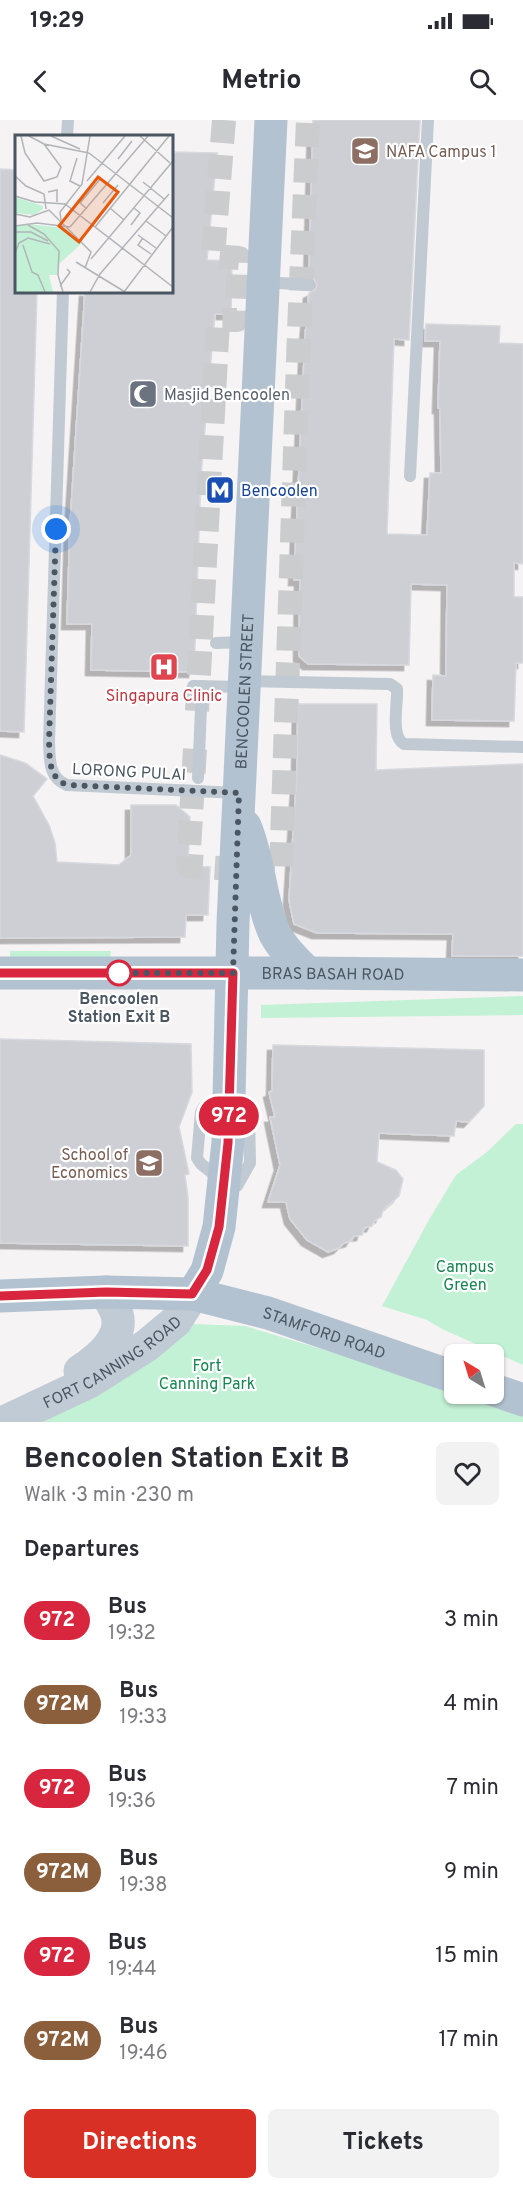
<!DOCTYPE html>
<meta charset="utf-8">
<style>
body{margin:0;font-family:Overpass,sans-serif;background:#f2f2f3;color:#2b2b33;height:100vh;display:flex;flex-direction:column;font-size:22px;white-space:nowrap}
*{box-sizing:border-box;margin:0}
p{font-size:20px;color:#7c7c81}
.icon{flex:none;width:33px;height:33px;fill:none;stroke:currentColor;stroke-width:2;stroke-linecap:round;stroke-linejoin:round}
.map{position:relative;height:1302px;overflow:hidden}
.side{display:flex;flex-direction:column;background:#fff;flex:1}
.side>*{flex:none}
.badge{padding:0 12px;border-radius:20px;font-size:21px;line-height:39px}
.needle{width:39px;rotate:322deg}
.tools{position:absolute;left:444px;top:1224px;display:grid;gap:12px}
.tools a{display:grid;place-items:center;width:60px;height:60px;border-radius:9px;background:#fff;box-shadow:0 2px 4px #0004;font-size:30px}
.you{position:absolute;width:30px;height:30px;margin:-15px;border:4px solid #fff;border-radius:50%;background:#1a73e8;box-shadow:0 0 0 9px #1a73e833}
.map>.badge{position:absolute;translate:-50% -50%;box-shadow:0 0 0 3px #fff}
h2{padding:0 24px;font-size:22px;line-height:54px}
.round{display:grid;place-items:center;flex:none;width:63px;height:63px;border-radius:9px;background:#f2f2f3}
.headline{display:flex;align-items:center;justify-content:space-between;height:102px;padding:0 24px}
h1{font-size:28px;font-weight:700;line-height:45px}
.cta{display:flex;gap:12px;margin-top:auto;padding:12px 24px}
.cta a{flex:1;height:69px;border-radius:9px;background:#d93025;color:#fff;font-size:24px;font-weight:700;line-height:69px;text-align:center}
.cta a+a{background:#f2f2f3;color:#2b2b33}
ul{padding:0;list-style:none}
li{display:flex;align-items:center;gap:18px;height:84px;padding:0 24px}
li div{flex:1}
li b{display:block;font-size:22px}
li em{font-style:normal}
li .badge{min-width:66px;font-weight:700;text-align:center}
.status{display:flex;justify-content:space-between;align-items:center;height:42px;padding:0 30px;background:#fff;direction:ltr}
.status svg{height:16px;fill:currentColor}
header{display:flex;justify-content:space-between;align-items:center;height:78px;padding:0 24px;background:#fff;font-size:27px;font-weight:700}
.map>svg:first-child{display:block}
.green{fill:#c3f1d5}
.building{fill:#cdcfd5;stroke:#d7d9de;stroke-width:1.5;filter:url(#shadow)}
.lines{fill:none;stroke-linecap:round;stroke-linejoin:round}
.street-tunnel{stroke:#caccce;stroke-width:24;stroke-dasharray:24 12;stroke-linecap:butt}
.lane{stroke:#c1cad2;stroke-width:12}
.secondary{stroke:#c1cbd6;stroke-width:33}
.primary{stroke:#b3c2d1;stroke-width:33}
.line-casing{stroke:#fff;stroke-width:14}
.line{stroke:#d7263d;stroke-width:9}
.walk{stroke:#4a5661;stroke-width:6;stroke-dasharray:0 10.8}
.stop-dot{fill:#fff;stroke:#d7263d;stroke-width:3}
.labels{text-anchor:middle;stroke-width:4.5;stroke-linejoin:round;paint-order:stroke}
.education-label{font-size:16px;fill:#785e54;stroke:#fff;text-anchor:start}
.worship-label{font-size:16px;fill:#5b616d;stroke:#fff;text-anchor:start}
.transit-label{font-size:16px;fill:#164399;stroke:#fff;text-anchor:start}
.street-label{font-size:16px;fill:#4a5661;stroke:#fff}
.health-label{font-size:16px;fill:#be3a42;stroke:#fff}
.stop-label{font-size:16px;font-weight:bold;fill:#4a5661;stroke:#fff}
.park-label{font-size:16px;fill:#17864f;stroke:#fff}
.inset-road{fill:none;stroke:#b1b4b9;stroke-width:1.5}
.view{fill:#e8590c;fill-opacity:0.15;stroke:#e8590c;stroke-width:3}
.inset-edge{fill:none;stroke:#4a5661;stroke-width:3}
</style>
<div class="status"><b>19:29</b><svg viewBox="0 0 49 12"><path d="M0 12V9h3v3zM5 12V6h3v6zM10 12V3h3v9zM15 12V0h3v12zM26 1h20v11H26zM47 4h2v5h-2z"/></svg></div>
<header><svg class="icon" aria-label="back" viewBox="0 0 24 24"><path d="M15 5l-7 7 7 7"/></svg>Metrio<svg class="icon" aria-label="search" viewBox="0 0 24 24"><circle cx="10" cy="10" r="6"/><path d="M15 15l6 6"/></svg></header>
<div class="map">
<svg width="523" height="1302" viewBox="0 0 523 1302">
<defs>
<filter id="shadow"><feDropShadow dx="-5.5" dy="5.5" stdDeviation="0" flood-color="#0004"/></filter>
</defs>
<rect width="100%" height="100%" fill="#f5f3f3"/>
<g class="green">
<path d="M10,831H111L110,840L10,842Z"/>
<path d="M523,876V895L261,898V885Z"/>
<path d="M516,1004H523V1245L442,1209L427,1200L382,1186L430,1098L456,1055L487,1032Z"/>
<path d="M192,1204L245,1206L454,1269V1274H471L523,1289V1302H35Z"/>
</g>
<g class="building">
<path d="M313,0H420L409,220L394,219L387,414L427,415L430,353H441L440,288H438L440,221H425L426,204L500,206L499,223L523,224V444L514,443V477H523V543H516L514,601L432,600L433,555L446,556L447,465L411,464L409,545L308,544L299,536L300,460H294L305,217L309,173L315,170L317,165L314,159L309,157Z"/>
<path d="M171,32L217,33L207,140L232,141L231,194H215L201,355L194,552L91,550L92,504H67L70,405L85,171H171Z"/>
<path d="M0,49L16,50V171H37L24,612L0,611Z"/>
<path d="M298,584H377L376,650L523,644V836H452L453,814L317,813L294,804L289,780L297,650Z"/>
<path d="M0,635L25,643L47,659L33,676L49,705L55,723L57,742L119,745L131,735V685H176L190,697L188,746L210,747L208,795H186L185,817L0,818Z"/>
<path d="M0,919L191,924L192,972L179,1007L189,1054L185,1055L188,1078V1126L0,1123Z"/>
<path d="M273,925L484,930V986L469,1002L456,1001L454,1016L379,1013L377,1042L396,1050L403,1059L399,1076L383,1090L381,1097L375,1100L372,1106L364,1108L362,1115L354,1116L351,1121L344,1123L339,1128L328,1132L307,1120L290,1099L286,1082H268L280,1045L270,997H275L269,972L272,971Z"/>
</g>
<g class="lines">
<g class="street-tunnel">
<path d="M197,591L218,200H237L239,138L213,136L224,0"/>
<path d="M195,629L188,746L281,752L299,211L308,0"/>
</g>
<g class="lane">
<path d="M67,16L68,0"/>
<path d="M266,162L309,165"/>
<path d="M63,171L49,622C50,639 48,658 67,665L238,673"/>
<path d="M410,356L428,0"/>
<path d="M216,523L245,522"/>
<path d="M245,561L390,564L397,569C398,584 390,616 404,624L523,627"/>
<path d="M193,566L243,567"/>
<path d="M198,658L202,566"/>
<path d="M220,1059L201,1044L197,1038L201,992L204,987L228,978"/>
<path d="M229,1069L237,1066L250,1043L249,994L237,977"/>
</g>
<g class="secondary">
<path d="M80,1251C98,1239 124,1219 117,1194C114,1186 109,1179 106,1172"/>
<path id="s1" d="M4,1302L89,1262L146,1226L176,1201L193,1174"/>
</g>
<g class="primary">
<path d="M245,706C260,741 260,782 275,814C283,829 295,841 308,853"/>
<path id="s2" d="M0,853H308L523,855"/>
<path id="s3" d="M193,1174L207,1151L219,1107L228,1022L233,803L271,0"/>
<path id="s4" d="M0,1176L106,1172L193,1174L268,1193L454,1257"/>
<path d="M494,1270L523,1280"/>
</g>
</g>
<g class="lines">
<g class="line-casing">
<path id="line" d="M0,853H233L228,1023L219,1107L207,1150L192,1174L106,1172L0,1176"/>
</g>
<use href="#line" class="line"/>
<path class="walk" d="M56,409L49,622C50,638 48,658 67,665L239,673L233,853H113H119"/>
</g>
<defs>
<g id="university-square" transform="scale(1.5)"><rect x="-9" y="-9" width="18" height="18" rx="4" fill="#8d6e63" stroke="#fff"/><path d="M0-5L7-2L0 1L-7-2ZM-4 1L0 2.5L4 1V4Q0 6-4 4Z" fill="#fff"/></g>
<g id="mosque-square" transform="scale(1.5)"><rect x="-9" y="-9" width="18" height="18" rx="4" fill="#6b7280" stroke="#fff"/><path d="M3.5-4.9A6 6 0 1 0 3.5 4.9A5 5 0 1 1 3.5-4.9Z" fill="#fff"/></g>
<g id="metro-square" transform="scale(1.5)"><rect x="-9" y="-9" width="18" height="18" rx="4" fill="#1a4fb4" stroke="#fff"/><path d="M-5.5 5V-5H-3L0 0L3-5H5.5V5H3V-.5L0 4L-3-.5V5Z" fill="#fff"/></g>
<g id="hospital-square" transform="scale(1.5)"><rect x="-9" y="-9" width="18" height="18" rx="4" fill="#e0444e" stroke="#fff"/><path d="M-5-5h3v3.5h4V-5h3V5h-3V1.5h-4V5h-3Z" fill="#fff"/></g>
</defs>
<g fill-rule="evenodd">
<use href="#university-square" x="365" y="31"/>
<use href="#mosque-square" x="143" y="274"/>
<use href="#metro-square" x="220" y="370"/>
<use href="#hospital-square" x="164" y="547"/>
<use href="#university-square" x="149" y="1043"/>
</g>
<circle class="stop-dot" cx="119" cy="853" r="12"/>
<g class="labels">
<g class="education-label">
<text x="386" y="37">NAFA Campus 1</text>
<text x="128" y="1040" text-anchor="end">School of<tspan x="128" dy="18">Economics</tspan></text>
</g>
<g class="worship-label">
<text x="164" y="280">Masjid Bencoolen</text>
</g>
<g class="transit-label">
<text x="241" y="376">Bencoolen</text>
</g>
<g class="street-label">
<text dy="6" stroke="none"><textPath href="#s3" startOffset="609">BENCOOLEN STREET</textPath></text>
<text transform="translate(129 651) rotate(3)" y="6">LORONG PULAI</text>
<text dy="6" stroke="none"><textPath href="#s2" startOffset="333">BRAS BASAH ROAD</textPath></text>
<text dy="6" stroke="none"><textPath href="#s4" startOffset="330">STAMFORD ROAD</textPath></text>
<text dy="6" stroke="none"><textPath href="#s1" startOffset="124">FORT CANNING ROAD</textPath></text>
</g>
<g class="health-label">
<text x="164" y="581">Singapura Clinic</text>
</g>
<g class="stop-label">
<text x="119" y="884">Bencoolen<tspan x="119" dy="18">Station Exit B</tspan></text>
</g>
<g class="park-label">
<text x="465" y="1152">Campus<tspan x="465" dy="18">Green</tspan></text>
<text x="207" y="1251">Fort<tspan x="207" dy="18">Canning Park</tspan></text>
</g>
</g>
<g transform="translate(15 15)">
<rect width="158" height="158" fill="#f5f3f3"/>
<path d="M0,62L28,71V74L19,80L0,78ZM12,89L50,93L66,109L44,129L42,140H34L38,157H0V92Z" fill="#c3f1d5"/>
<path class="inset-road" d="M6,1L10,18L29,46L42,42L46,32L29,9M14,1L29,9L74,18M36,1L65,14M125,1L155,28M74,18L158,83M62,23L55,46L65,51M103,24L117,6M0,41L11,51L29,59L31,74M72,46L110,1M128,47L149,64M33,57L42,55V67M0,61L20,67L50,69L158,152M88,68L103,50M95,73L109,85M72,74L65,68L86,43M0,79L15,82L34,75L76,117L70,133M46,85L45,77L67,49L75,1M131,86L151,101M13,90L29,99L44,116L43,140L48,157M116,90L125,78L119,73M0,91L22,88L55,92M55,92L133,1M80,92L154,1M0,97H16L33,106M123,100L141,113M128,103L123,110L136,119M8,110L17,137L23,140L30,157M0,118L4,108L13,103L35,109M76,124L158,26M61,127L110,157M45,151L55,137L52,134M75,157L85,139L154,59M109,157L158,92"/>
<path class="view" d="M83,42L103,57L64,107L44,91Z"/>
<rect width="158" height="158" class="inset-edge"/>
</g>
</svg>
<div class="tools">
<a><svg class="needle" viewBox="-14 -14 28 28"><path d="M0-13l5 13h-10z" fill="#e53935"/><path d="M0 13l5-13h-10z" fill="#7c7c81"/></svg></a>
</div>
<div class="you" style="left:56px;top:409px"></div>
<b class="badge" style="left:229px;top:996px;background:#d7263d;color:#fff">972</b>
</div>
<section class="side">
<div class="headline"><div><h1>Bencoolen Station Exit B</h1><p>Walk · 3 min · 230 m</p></div><a class="round"><svg class="icon" aria-label="heart" viewBox="0 0 24 24"><path d="M12 20l-8-8c-3-5 5-10 8-4 3-6 11-1 8 4z"/></svg></a></div>
<h2>Departures</h2>
<ul>
<li><span class="badge" style="background:#d7263d;color:#fff">972</span><div><b>Bus</b><p>19:32</p></div><em>3 min</em></li>
<li><span class="badge" style="background:#8b5e3c;color:#fff">972M</span><div><b>Bus</b><p>19:33</p></div><em>4 min</em></li>
<li><span class="badge" style="background:#d7263d;color:#fff">972</span><div><b>Bus</b><p>19:36</p></div><em>7 min</em></li>
<li><span class="badge" style="background:#8b5e3c;color:#fff">972M</span><div><b>Bus</b><p>19:38</p></div><em>9 min</em></li>
<li><span class="badge" style="background:#d7263d;color:#fff">972</span><div><b>Bus</b><p>19:44</p></div><em>15 min</em></li>
<li><span class="badge" style="background:#8b5e3c;color:#fff">972M</span><div><b>Bus</b><p>19:46</p></div><em>17 min</em></li>
</ul>
<div class="cta"><a>Directions</a><a>Tickets</a></div>
</section>
